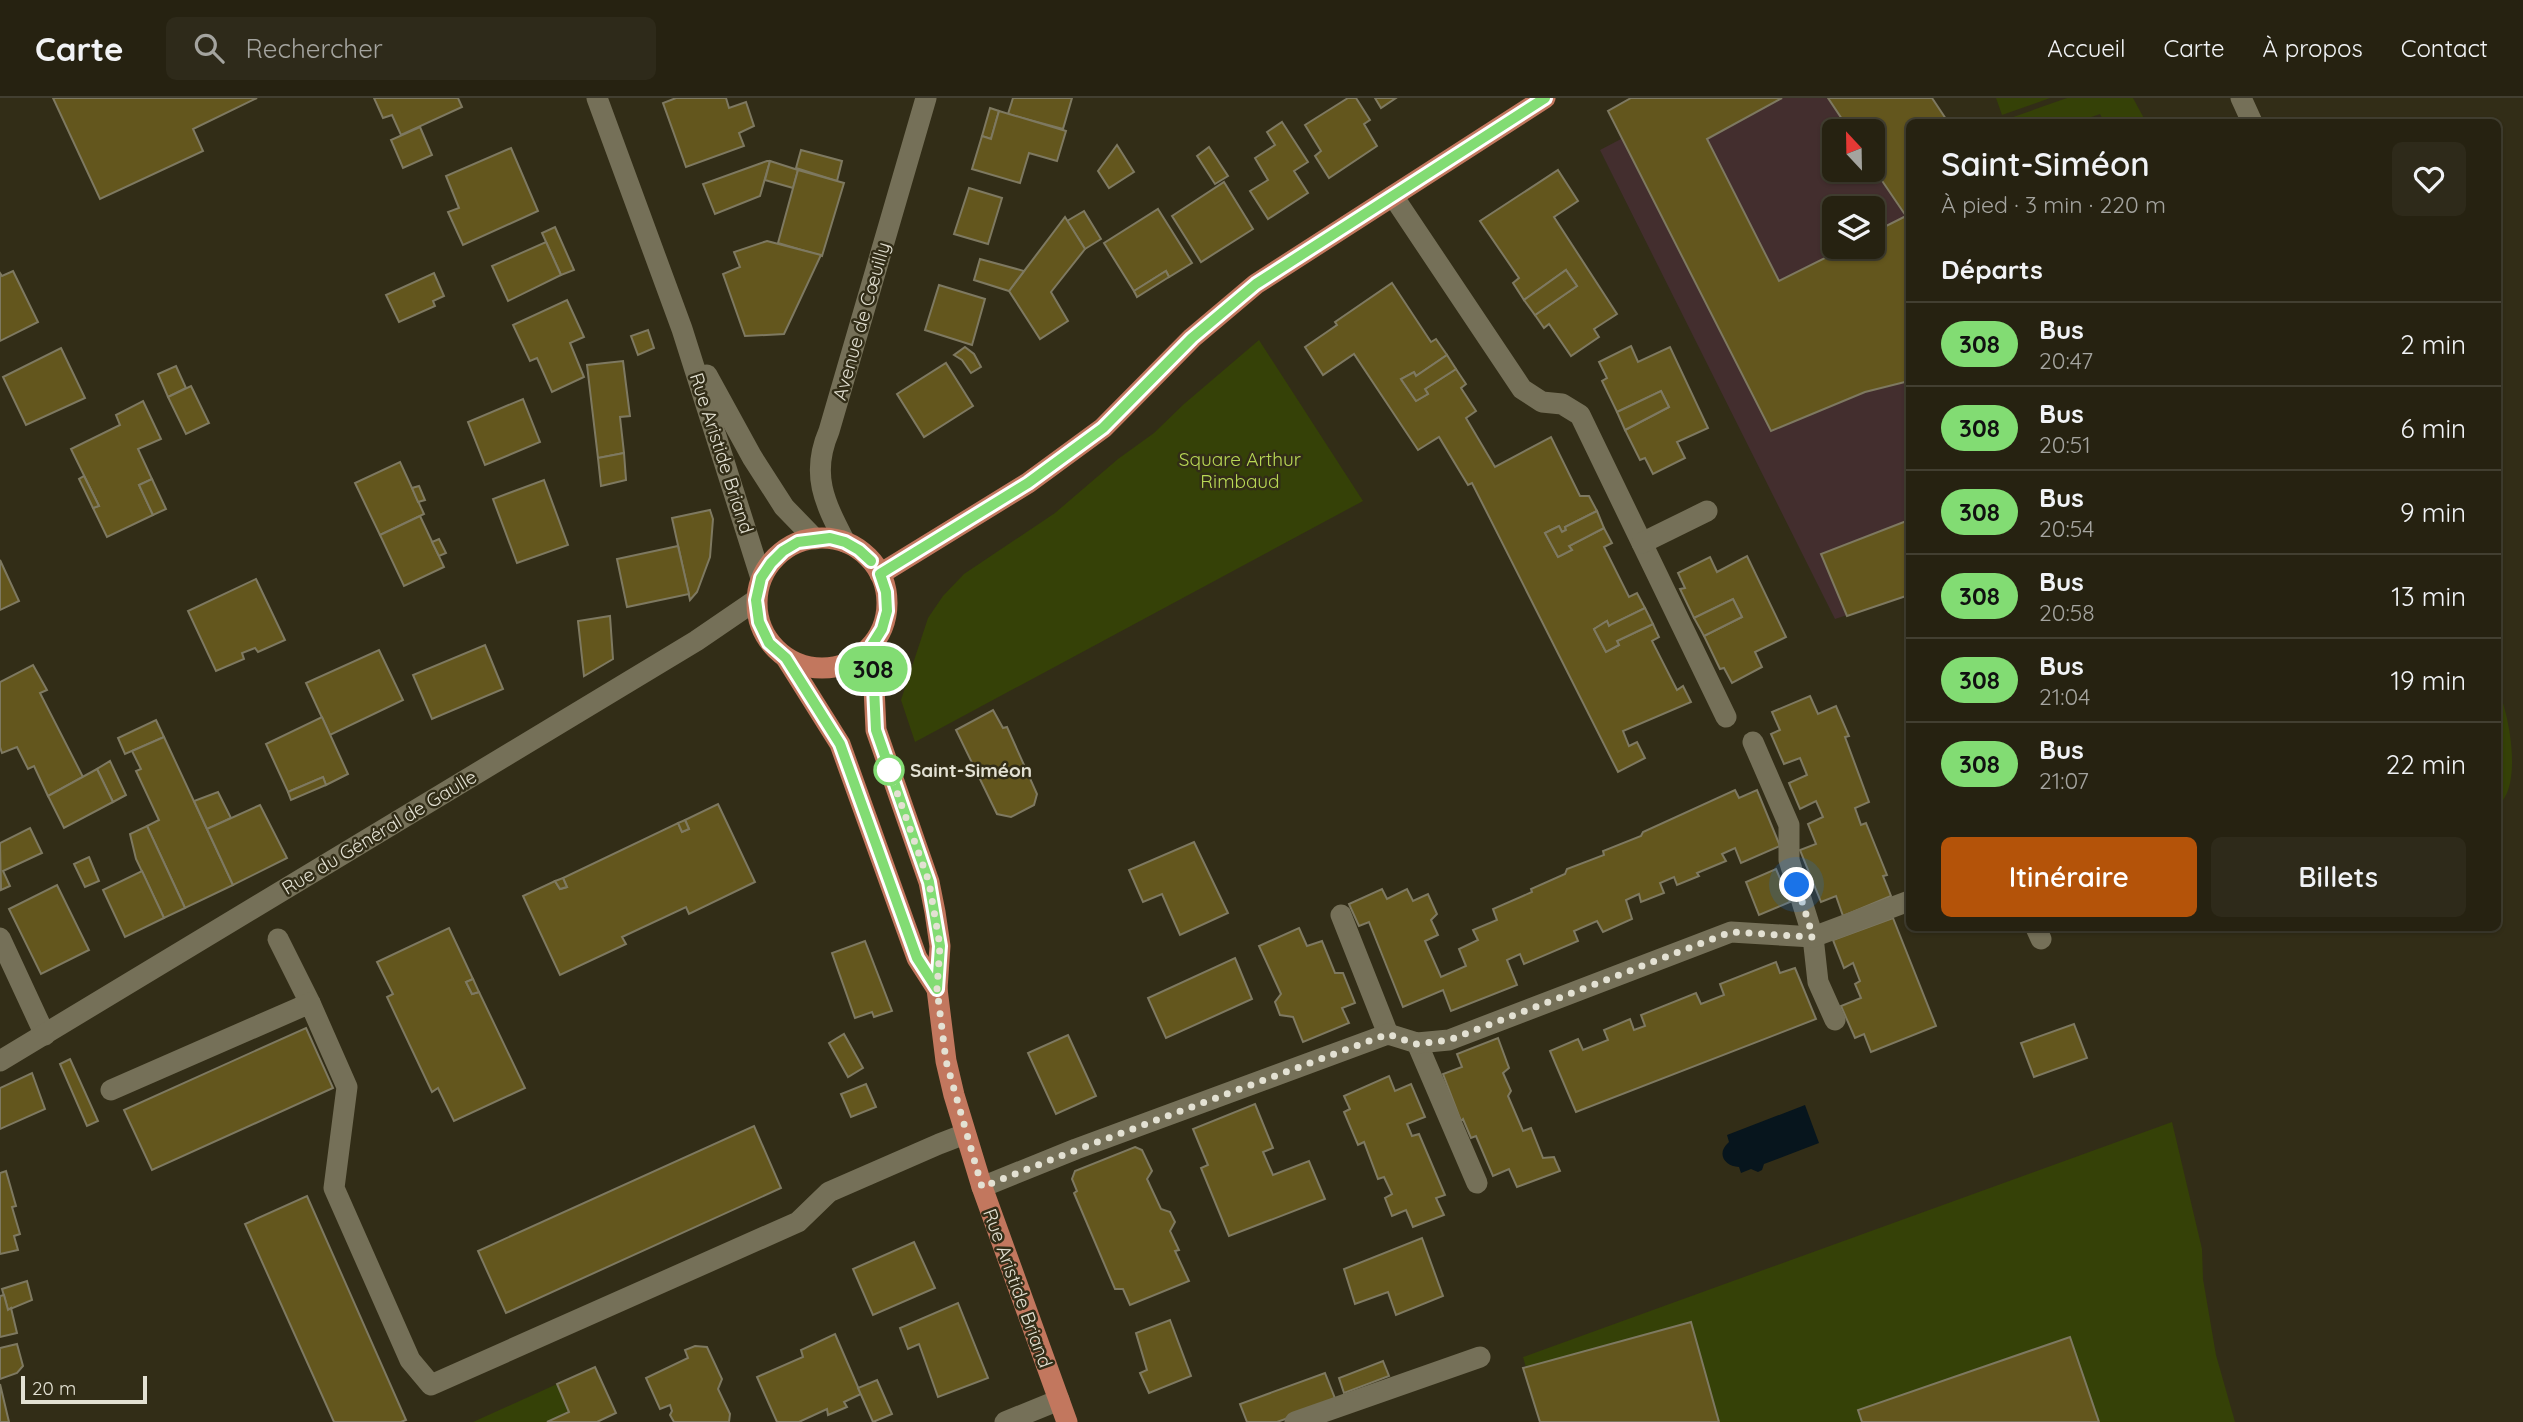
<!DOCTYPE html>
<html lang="fr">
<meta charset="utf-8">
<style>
body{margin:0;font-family:Quicksand,sans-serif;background:#2e2a1a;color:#f1f3f6;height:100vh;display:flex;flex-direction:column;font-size:26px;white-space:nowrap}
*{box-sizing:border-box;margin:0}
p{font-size:23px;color:#a4a49f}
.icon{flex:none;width:38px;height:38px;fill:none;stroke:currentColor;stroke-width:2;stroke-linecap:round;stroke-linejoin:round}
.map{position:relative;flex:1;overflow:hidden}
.side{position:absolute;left:1906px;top:21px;width:595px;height:812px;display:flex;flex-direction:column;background:#262211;border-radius:10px;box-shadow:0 2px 5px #0004,0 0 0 2px #423f31}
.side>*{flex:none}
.badge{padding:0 14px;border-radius:23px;font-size:24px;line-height:46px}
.needle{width:46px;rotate:338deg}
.fabs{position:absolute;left:1822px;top:21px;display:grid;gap:14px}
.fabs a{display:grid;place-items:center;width:63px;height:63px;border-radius:10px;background:#262211;box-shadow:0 2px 5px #0004,0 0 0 2px #423f31;font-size:35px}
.scale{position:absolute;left:21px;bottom:18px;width:126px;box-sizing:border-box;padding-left:7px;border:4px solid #e3e1d3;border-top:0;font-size:19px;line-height:24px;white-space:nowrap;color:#e3e1d3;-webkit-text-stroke:5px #322d17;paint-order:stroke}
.you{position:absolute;width:35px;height:35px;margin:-18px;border:5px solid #fff;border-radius:50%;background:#1a73e8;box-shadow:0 0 0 10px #1a73e833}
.map>.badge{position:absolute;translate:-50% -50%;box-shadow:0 0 0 4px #fff}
h2{padding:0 35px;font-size:26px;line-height:63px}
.round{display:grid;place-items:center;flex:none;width:74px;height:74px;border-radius:10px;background:#2e2a1a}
.overview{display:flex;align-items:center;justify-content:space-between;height:119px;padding:0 35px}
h1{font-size:33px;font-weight:600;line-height:52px}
.button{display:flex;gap:14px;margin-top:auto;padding:14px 35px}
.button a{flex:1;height:80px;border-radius:10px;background:#b45309;color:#fff;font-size:28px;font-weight:600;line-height:80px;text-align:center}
.button a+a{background:#2e2a1a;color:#f1f3f6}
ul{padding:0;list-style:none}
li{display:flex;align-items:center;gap:21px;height:84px;padding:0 35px;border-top:2px solid #423f31}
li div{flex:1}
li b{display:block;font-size:26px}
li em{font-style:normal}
li .badge{min-width:77px;font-weight:700;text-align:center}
header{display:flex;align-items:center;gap:42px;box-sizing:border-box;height:98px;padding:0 35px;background:#262211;border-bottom:2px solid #423f31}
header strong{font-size:33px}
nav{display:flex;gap:38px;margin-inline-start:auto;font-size:24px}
.search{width:490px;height:63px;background:#2e2a1a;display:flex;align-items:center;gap:18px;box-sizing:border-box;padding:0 24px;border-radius:10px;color:#a4a49f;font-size:26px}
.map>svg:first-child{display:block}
.education{fill:#432e2e;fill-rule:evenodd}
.green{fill:#354107}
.water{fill:#07151d}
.building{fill:#63561d;stroke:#7e7961;stroke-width:2}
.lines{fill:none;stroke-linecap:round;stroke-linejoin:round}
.minor{stroke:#757058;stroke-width:21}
.major{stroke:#c2775e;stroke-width:21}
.line-casing{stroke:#fff;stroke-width:16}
.line{stroke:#82dc73;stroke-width:10}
.walk{stroke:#e3e1d3;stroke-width:7;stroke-dasharray:0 12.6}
.stop-dot{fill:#fff;stroke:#82dc73;stroke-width:3.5}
.labels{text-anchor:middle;stroke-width:5;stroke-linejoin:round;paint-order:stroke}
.street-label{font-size:19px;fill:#e3e1d3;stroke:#322d17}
.park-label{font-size:19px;fill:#b9d855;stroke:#322d17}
.stop-label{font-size:19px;font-weight:bold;fill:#e3e1d3;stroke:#322d17;text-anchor:start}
</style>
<header>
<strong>Carte</strong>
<div class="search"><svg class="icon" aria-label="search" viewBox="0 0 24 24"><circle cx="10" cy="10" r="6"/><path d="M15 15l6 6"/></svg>Rechercher</div>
<nav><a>Accueil</a><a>Carte</a><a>À propos</a><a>Contact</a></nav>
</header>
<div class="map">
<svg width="2523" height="1324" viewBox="0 0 2523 1324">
<rect width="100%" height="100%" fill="#322d17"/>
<path class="education" d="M1631,0H1932L1948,24H1909V497L1835,521L1600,52L1621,41L1608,13ZM1834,33H1872V72H1834ZM1834,110H1872V149H1834Z"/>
<g class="green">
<path d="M1996,0H2050L2002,17Z"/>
<path d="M2067,0H2133L2146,24H2104L2100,16L2077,24H1999Z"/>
<path d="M1259,242L1363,403L915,644L901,602L928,520L943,498L964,476L1055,415L1118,361L1154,335L1184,306Z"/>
<path d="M2497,588C2510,618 2523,690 2497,708Z"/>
<path d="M2172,1024L2202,1151L2203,1181L2216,1257L2235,1324H1541L1523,1259Z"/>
<path d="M557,1286L569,1314L547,1324H473Z"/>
</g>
<path class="water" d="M1805,1007L1819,1045L1764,1066L1762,1072L1758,1074L1751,1071L1741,1075L1739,1069C1724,1068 1716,1055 1729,1044L1727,1037Z"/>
<g class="building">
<path d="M53,0H257L193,31L203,53L100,101Z"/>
<path d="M374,0H458L462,9L401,37L392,17L383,20Z"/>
<path d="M676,0H726L729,10L746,4L754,28L739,35L744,48L686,69L663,5Z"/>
<path d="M1013,0H1072L1063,31L1008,16Z"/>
<path d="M1348,0H1356L1370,22L1364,26L1377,48L1329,80L1315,58L1321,53L1305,27Z"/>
<path d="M1375,0H1396L1381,10Z"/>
<path d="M1631,0H1782L1707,41L1779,183L1847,149H1872V135L1906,118L1872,68V33H1850L1828,0H1932L1948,24H1909V283L1865,294L1771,333L1608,13Z"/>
<path d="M990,10L999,13L991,41L982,38Z"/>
<path d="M999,13L1066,33L1057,63L1029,55L1020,85L972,71L982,38L991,41Z"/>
<path d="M1282,24L1308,64L1294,73L1308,95L1268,121L1250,93L1268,82L1255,60L1275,47L1267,34Z"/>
<path d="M420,29L432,57L403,70L391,42Z"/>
<path d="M1117,47L1134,74L1109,90L1098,73Z"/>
<path d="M1209,49L1228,78L1215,86L1197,58Z"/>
<path d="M511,50L538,113L463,147L448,114L459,110L446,78Z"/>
<path d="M801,52L842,63L837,83L796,70Z"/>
<path d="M767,63H770L760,98L715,116L703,86Z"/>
<path d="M770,63L798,72L793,90L765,82Z"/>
<path d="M798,72L844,85L822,158L778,145Z"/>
<path d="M1558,72L1578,103L1554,119L1617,216L1594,231L1599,239L1571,258L1549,226L1544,230L1535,217L1577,188L1566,172L1524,202L1513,185L1519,180L1480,123Z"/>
<path d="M1224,84L1253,131L1201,164L1172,118Z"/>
<path d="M969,90L1002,100L988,146L954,136Z"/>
<path d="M1158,111L1192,165L1169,179L1166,173L1134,193L1104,145Z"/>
<path d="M1084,113L1101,141L1085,151L1067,123Z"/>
<path d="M1065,119L1085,151L1051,194L1068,223L1040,241L1009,193Z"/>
<path d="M555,129L574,172L561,177L542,135Z"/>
<path d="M767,143L821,157L784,236L745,238L723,176L740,169L734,154Z"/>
<path d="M546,144L561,177L508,203L492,168Z"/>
<path d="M980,161L1024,173L1009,193L974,182Z"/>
<path d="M1566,172L1577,188L1535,217L1524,202Z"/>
<path d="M13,173L38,224L0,243V175L2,178Z"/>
<path d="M1166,173L1169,179L1137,199L1134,193Z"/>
<path d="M434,175L444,198L433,203L435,208L399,224L386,197Z"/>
<path d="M1392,185L1431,244L1436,241L1447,257L1416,278L1414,274L1401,281L1416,303L1428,296L1425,291L1456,271L1466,286L1461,290L1476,313L1466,320L1495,369L1551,339L1580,398H1589L1597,413L1565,429L1566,432L1562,434L1559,428L1545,435L1558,459L1572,452L1569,448L1604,430L1612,445L1604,449L1629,499L1637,495L1645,510L1612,526L1609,528L1607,523L1594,531L1606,554L1619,547L1617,543L1653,526L1659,539L1652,543L1677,592L1683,588L1691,604L1623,633L1629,648L1637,644L1645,660L1618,674L1472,385L1468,387L1439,339L1418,352L1354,256L1323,277L1305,249L1337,227L1335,224Z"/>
<path d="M939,187L985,201L972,247L925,232Z"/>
<path d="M567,202L584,239L570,245L584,279L552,294L537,260L530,263L513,227Z"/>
<path d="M648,232L654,250L638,257L631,238Z"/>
<path d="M1631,248L1638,264L1670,249L1708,330L1677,344L1685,360L1653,376L1645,360L1640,362L1625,332L1669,309L1661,293L1617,314L1602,283L1607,280L1599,264Z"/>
<path d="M965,249L974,256L981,269L971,275L962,262L954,257Z"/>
<path d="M61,250L85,300L26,327L3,279Z"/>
<path d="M1447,257L1456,271L1425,291L1428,296L1416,303L1401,281L1414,274L1416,278Z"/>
<path d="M623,263L630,318L620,319L624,355L598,360L587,267Z"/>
<path d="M946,265L973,308L924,339L897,296Z"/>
<path d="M176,268L186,290L168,299L158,276Z"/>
<path d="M191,288L209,325L186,336L168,299Z"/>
<path d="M1661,293L1669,309L1625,332L1617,314Z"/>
<path d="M523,301L540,344L485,367L468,324Z"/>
<path d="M143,303L161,341L138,351L152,381L139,387L153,417L107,439L93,410L99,408L71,351L120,327L116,317Z"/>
<path d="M624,355L626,382L601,388L598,360Z"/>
<path d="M400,364L424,416L380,437L355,385Z"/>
<path d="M84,378L99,408L93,410L79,381Z"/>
<path d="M152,381L166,411L153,417L139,387Z"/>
<path d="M544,382L568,447L517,465L493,401Z"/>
<path d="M419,388L425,402L418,404L412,390Z"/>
<path d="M710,412L713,421L710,459L697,494L690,502L672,420Z"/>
<path d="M1597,413L1604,430L1569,448L1572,452L1558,459L1545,435L1559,428L1562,434L1566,432L1565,429Z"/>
<path d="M420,418L444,469L404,488L380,437Z"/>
<path d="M1909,422V497L1847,518L1821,456Z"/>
<path d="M439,441L446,455L439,458L432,444Z"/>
<path d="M678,448L689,496L627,509L617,461Z"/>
<path d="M1747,458L1786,539L1755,554L1762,569L1732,585L1724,570L1720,571L1704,538L1742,519L1733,501L1694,520L1680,491L1685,490L1678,475L1710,459L1717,474Z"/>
<path d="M0,462L19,503L0,512Z"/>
<path d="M256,481L285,542L258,554L255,550L242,555L244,561L216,573L188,513Z"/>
<path d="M1733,501L1742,519L1704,538L1694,520Z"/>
<path d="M1645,510L1653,526L1617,543L1619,547L1606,554L1594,531L1607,523L1609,528L1612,526Z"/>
<path d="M610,518L613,561L584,578L578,523Z"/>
<path d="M485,547L503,591L432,621L413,577Z"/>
<path d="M379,552L403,602L330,637L306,585Z"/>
<path d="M33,567L47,592L40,595L83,679L48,698L34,668L28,671L17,649L2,655L0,649V584Z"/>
<path d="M1810,598L1818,616L1836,608L1849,638L1845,639L1869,704L1855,710L1861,727L1866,725L1887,777L1883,778L1891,798L1843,818L1836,798L1821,804L1800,752L1816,746L1808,726L1823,719L1816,703L1800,711L1789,685L1807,677L1800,660L1784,666L1771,636L1780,632L1772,614Z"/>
<path d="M993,612L1003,630L1007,629L1037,696L1034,707L1011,719L997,716L956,632Z"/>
<path d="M322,619L348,676L326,687L323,679L288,694L266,646Z"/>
<path d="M156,622L164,639L125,656L118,640Z"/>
<path d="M164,639L233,787L185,810L147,728L159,722L136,673L141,671L132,653Z"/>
<path d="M110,663L126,697L113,704L97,671Z"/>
<path d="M97,671L113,704L64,730L48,698Z"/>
<path d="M323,679L326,687L291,702L288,694Z"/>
<path d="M1735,692L1739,700L1757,692L1780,748L1741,765L1735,750L1722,756L1726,763L1697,775L1699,778L1677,787L1674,779L1660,785L1664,795L1641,804L1639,796L1626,802L1632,821L1603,834L1597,823L1574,833L1578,843L1524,866L1520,856L1507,862L1517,887L1451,913L1443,892L1403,909L1369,824L1359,828L1349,806L1382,791L1387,801L1407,791L1413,803L1428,796L1437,816L1431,822L1438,837L1425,843L1441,879L1466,868L1459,851L1478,842L1473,832L1497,822L1493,811L1532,794L1531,791L1565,776L1567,771L1604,757L1603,753L1641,738L1643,734Z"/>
<path d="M218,694L231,720L207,731L194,703Z"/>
<path d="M718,706L755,784L689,816L686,809L622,839L626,846L560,877L523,798L555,783L560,791L567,789L563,780L678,725L682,734L689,731L685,722Z"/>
<path d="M260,707L287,760L233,787L207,731Z"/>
<path d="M685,722L689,731L682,734L678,725Z"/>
<path d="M147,728L185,810L164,820L136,761L130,736Z"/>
<path d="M30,730L42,755L3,773L10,788L1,792L0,745Z"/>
<path d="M1194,744L1228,815L1180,837L1162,796L1143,804L1129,772Z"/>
<path d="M89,759L99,783L85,789L74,766Z"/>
<path d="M1776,771L1790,804L1759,817L1746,784Z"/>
<path d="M142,773L164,820L125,839L103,792Z"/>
<path d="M563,780L567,789L560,791L555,783Z"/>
<path d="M57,787L89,852L41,876L9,811Z"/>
<path d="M1893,820L1936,928L1871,954L1864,936L1855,940L1841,908L1861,900L1855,886L1860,883L1853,865L1844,870L1833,842Z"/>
<path d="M449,830L473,881L466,884L472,896L479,894L525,990L454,1023L438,990L432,994L387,899L393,896L377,864Z"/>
<path d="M1299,830L1307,848L1322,843L1335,875H1343L1355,905L1342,910L1349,925L1303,944L1293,919L1280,917L1275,904L1281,896L1259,848Z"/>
<path d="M865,843L892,913L874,919L872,914L855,920L832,855Z"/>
<path d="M1235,860L1252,901L1166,940L1148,900Z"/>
<path d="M1776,864L1780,875L1795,870L1816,921L1576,1014L1550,953L1578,941L1583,952L1608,942L1604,932L1630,921L1634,932L1645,928L1641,917L1696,895L1701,906L1724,897L1720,886Z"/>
<path d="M473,881L479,894L472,896L466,884Z"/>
<path d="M2074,926L2087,960L2034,979L2021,945Z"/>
<path d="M306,930L333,990L152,1072L124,1012Z"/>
<path d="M844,936L863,970L848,979L829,945Z"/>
<path d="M1068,937L1096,998L1056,1016L1028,955Z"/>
<path d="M1498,940L1509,970L1503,975L1511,993L1508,998L1523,1033L1531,1030L1543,1060L1554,1059L1560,1073L1517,1089L1509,1071L1493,1078L1476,1038L1471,1040L1463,1021L1461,1023L1443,976L1462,969L1457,956Z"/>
<path d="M70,961L98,1023L87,1028L60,966Z"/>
<path d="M32,975L45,1011L0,1031V990Z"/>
<path d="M1389,978L1395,993L1411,986L1425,1019L1407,1026L1412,1038L1419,1036L1445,1097L1436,1100L1444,1117L1413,1129L1406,1112L1392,1118L1385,1100L1392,1096L1384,1079L1378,1081L1364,1044L1358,1047L1344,1014L1350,1011L1344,998Z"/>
<path d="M866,986L876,1009L851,1019L841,996Z"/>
<path d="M1255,1006L1273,1050L1263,1054L1273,1077L1309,1063L1325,1101L1229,1138L1201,1070L1208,1067L1193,1031Z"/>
<path d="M754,1028L781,1090L506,1215L478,1153Z"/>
<path d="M1135,1049L1142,1052L1152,1073L1147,1081L1161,1111L1170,1114L1175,1124L1170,1133L1179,1152L1175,1153L1189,1183L1130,1207L1123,1191H1115L1074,1095L1077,1093L1072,1081L1075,1073Z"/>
<path d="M6,1073L16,1108L12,1109L20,1136L14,1138L18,1152L0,1156V1075Z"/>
<path d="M307,1098L406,1322L401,1324H334L245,1126Z"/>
<path d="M1422,1140L1443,1198L1396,1217L1388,1194L1355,1206L1344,1171Z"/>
<path d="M914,1144L935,1190L873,1217L853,1171Z"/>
<path d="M27,1183L32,1202L8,1212L2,1191Z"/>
<path d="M4,1197L8,1212L11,1210L17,1235L0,1239V1198Z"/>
<path d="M958,1205L988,1280L938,1299L919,1246L908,1251L900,1230Z"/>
<path d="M1170,1222L1191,1278L1149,1295L1140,1275L1147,1272L1136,1235Z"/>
<path d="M1691,1224L1719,1324H1540L1523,1270Z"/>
<path d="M835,1236L861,1296L844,1304L847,1309L828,1317L827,1311L799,1324H777L757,1279L803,1259L801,1252Z"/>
<path d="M2070,1239L2099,1324H1862L1858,1312Z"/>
<path d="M17,1246L23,1268L17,1275L0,1281V1250Z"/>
<path d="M695,1248L707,1249L722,1281L718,1291L730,1316L729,1324H674L670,1317L672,1313L670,1307L660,1311L646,1280L688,1260L685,1252Z"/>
<path d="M1383,1263L1389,1278L1344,1295L1339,1280Z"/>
<path d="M595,1269L616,1315L597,1324H547L569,1314L557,1286Z"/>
<path d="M1325,1275L1336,1303L1277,1324H1247L1240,1306Z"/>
<path d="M877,1282L892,1316L873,1324L858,1290Z"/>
<path d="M0,1286L9,1324H0Z"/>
</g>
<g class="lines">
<g class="minor">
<path d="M597,0L682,231L761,480"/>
<path d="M2241,0L2252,24"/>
<path d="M1393,98L1522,291L1542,304L1562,306L1580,317L1726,619"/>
<path d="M707,277L752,359L784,409L815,441"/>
<path d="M845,444C825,405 810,377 829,333L926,0"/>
<path d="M1642,445L1707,413"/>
<path d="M1753,644L1789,727V762L1813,839L1818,884L1835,922"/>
<path d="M1341,817L1388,936"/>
<path d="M2036,830L2041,841"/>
<path d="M0,840L45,937"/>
<path d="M278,841L310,905"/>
<path d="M1417,945L1477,1085"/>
<path d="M0,963L696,543L756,502"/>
<path d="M111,992L310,905L347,989L334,1090L410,1262L431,1287L798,1124L829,1094L939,1046L965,1036"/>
<path d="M982,1089L1076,1051L1388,936L1417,945L1449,942L1731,834L1813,839L1909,803"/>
<path d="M1005,1324L1059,1302"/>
<path d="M1295,1324L1480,1259"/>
</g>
<g class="major">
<circle cx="822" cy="505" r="65"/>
<path d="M880,476L1028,385L1103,330L1192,240L1256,186L1545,0"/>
<path d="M872,547L876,632L929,784L935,814L940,848L937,891L946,963L954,997L982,1089L1067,1324"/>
<path d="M786,560L840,646L917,860L937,891"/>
</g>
</g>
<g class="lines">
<g class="line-casing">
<path id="line" d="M871,463L859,452L845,444L830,440L798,444L783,453L771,465L761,480L756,502L759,524L769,545L786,560L840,646L917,860L937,891L940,848L929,784L876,632L872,547L882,531L887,513L886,494L880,476L1028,385L1103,330L1192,240L1256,186L1545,0"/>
</g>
<use href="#line" class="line"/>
<path class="walk" d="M889,672L929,784L940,848L937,891L946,963L982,1089L1076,1052L1388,936L1416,946L1449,942L1731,834L1813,839L1797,787"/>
</g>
<circle class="stop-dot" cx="889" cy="672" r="14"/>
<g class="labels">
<g class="street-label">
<text transform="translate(861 223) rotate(-74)" y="7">Avenue de Cœuilly</text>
<text transform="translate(722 355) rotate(72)" y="7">Rue Aristide Briand</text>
<text transform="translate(379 734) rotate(-31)" y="7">Rue du Général de Gaulle</text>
<text transform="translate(1018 1190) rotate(70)" y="7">Rue Aristide Briand</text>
</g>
<g class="park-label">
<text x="1240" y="368">Square Arthur<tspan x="1240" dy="22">Rimbaud</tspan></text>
</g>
<g class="stop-label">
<text x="910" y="679">Saint-Siméon</text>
</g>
</g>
</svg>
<div class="fabs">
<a><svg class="needle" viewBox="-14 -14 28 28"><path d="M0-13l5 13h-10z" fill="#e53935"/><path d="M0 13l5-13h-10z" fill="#a4a49f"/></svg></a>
<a><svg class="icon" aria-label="layers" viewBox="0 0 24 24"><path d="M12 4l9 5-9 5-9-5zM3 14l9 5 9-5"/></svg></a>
</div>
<div class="scale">20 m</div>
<div class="you" style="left:1797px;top:787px"></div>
<b class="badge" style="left:873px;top:571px;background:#82dc73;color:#111">308</b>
<section class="side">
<div class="overview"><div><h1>Saint-Siméon</h1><p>À pied · 3 min · 220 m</p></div><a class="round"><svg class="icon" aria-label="heart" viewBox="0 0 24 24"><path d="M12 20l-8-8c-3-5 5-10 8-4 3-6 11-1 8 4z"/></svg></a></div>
<h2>Départs</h2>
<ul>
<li><span class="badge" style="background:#82dc73;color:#111">308</span><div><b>Bus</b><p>20:47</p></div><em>2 min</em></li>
<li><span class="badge" style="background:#82dc73;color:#111">308</span><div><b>Bus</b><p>20:51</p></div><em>6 min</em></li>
<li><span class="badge" style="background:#82dc73;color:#111">308</span><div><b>Bus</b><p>20:54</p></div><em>9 min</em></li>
<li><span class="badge" style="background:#82dc73;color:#111">308</span><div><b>Bus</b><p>20:58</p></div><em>13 min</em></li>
<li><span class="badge" style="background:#82dc73;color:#111">308</span><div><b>Bus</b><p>21:04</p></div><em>19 min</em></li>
<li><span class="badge" style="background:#82dc73;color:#111">308</span><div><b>Bus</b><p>21:07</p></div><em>22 min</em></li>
</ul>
<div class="button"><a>Itinéraire</a><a>Billets</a></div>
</section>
</div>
